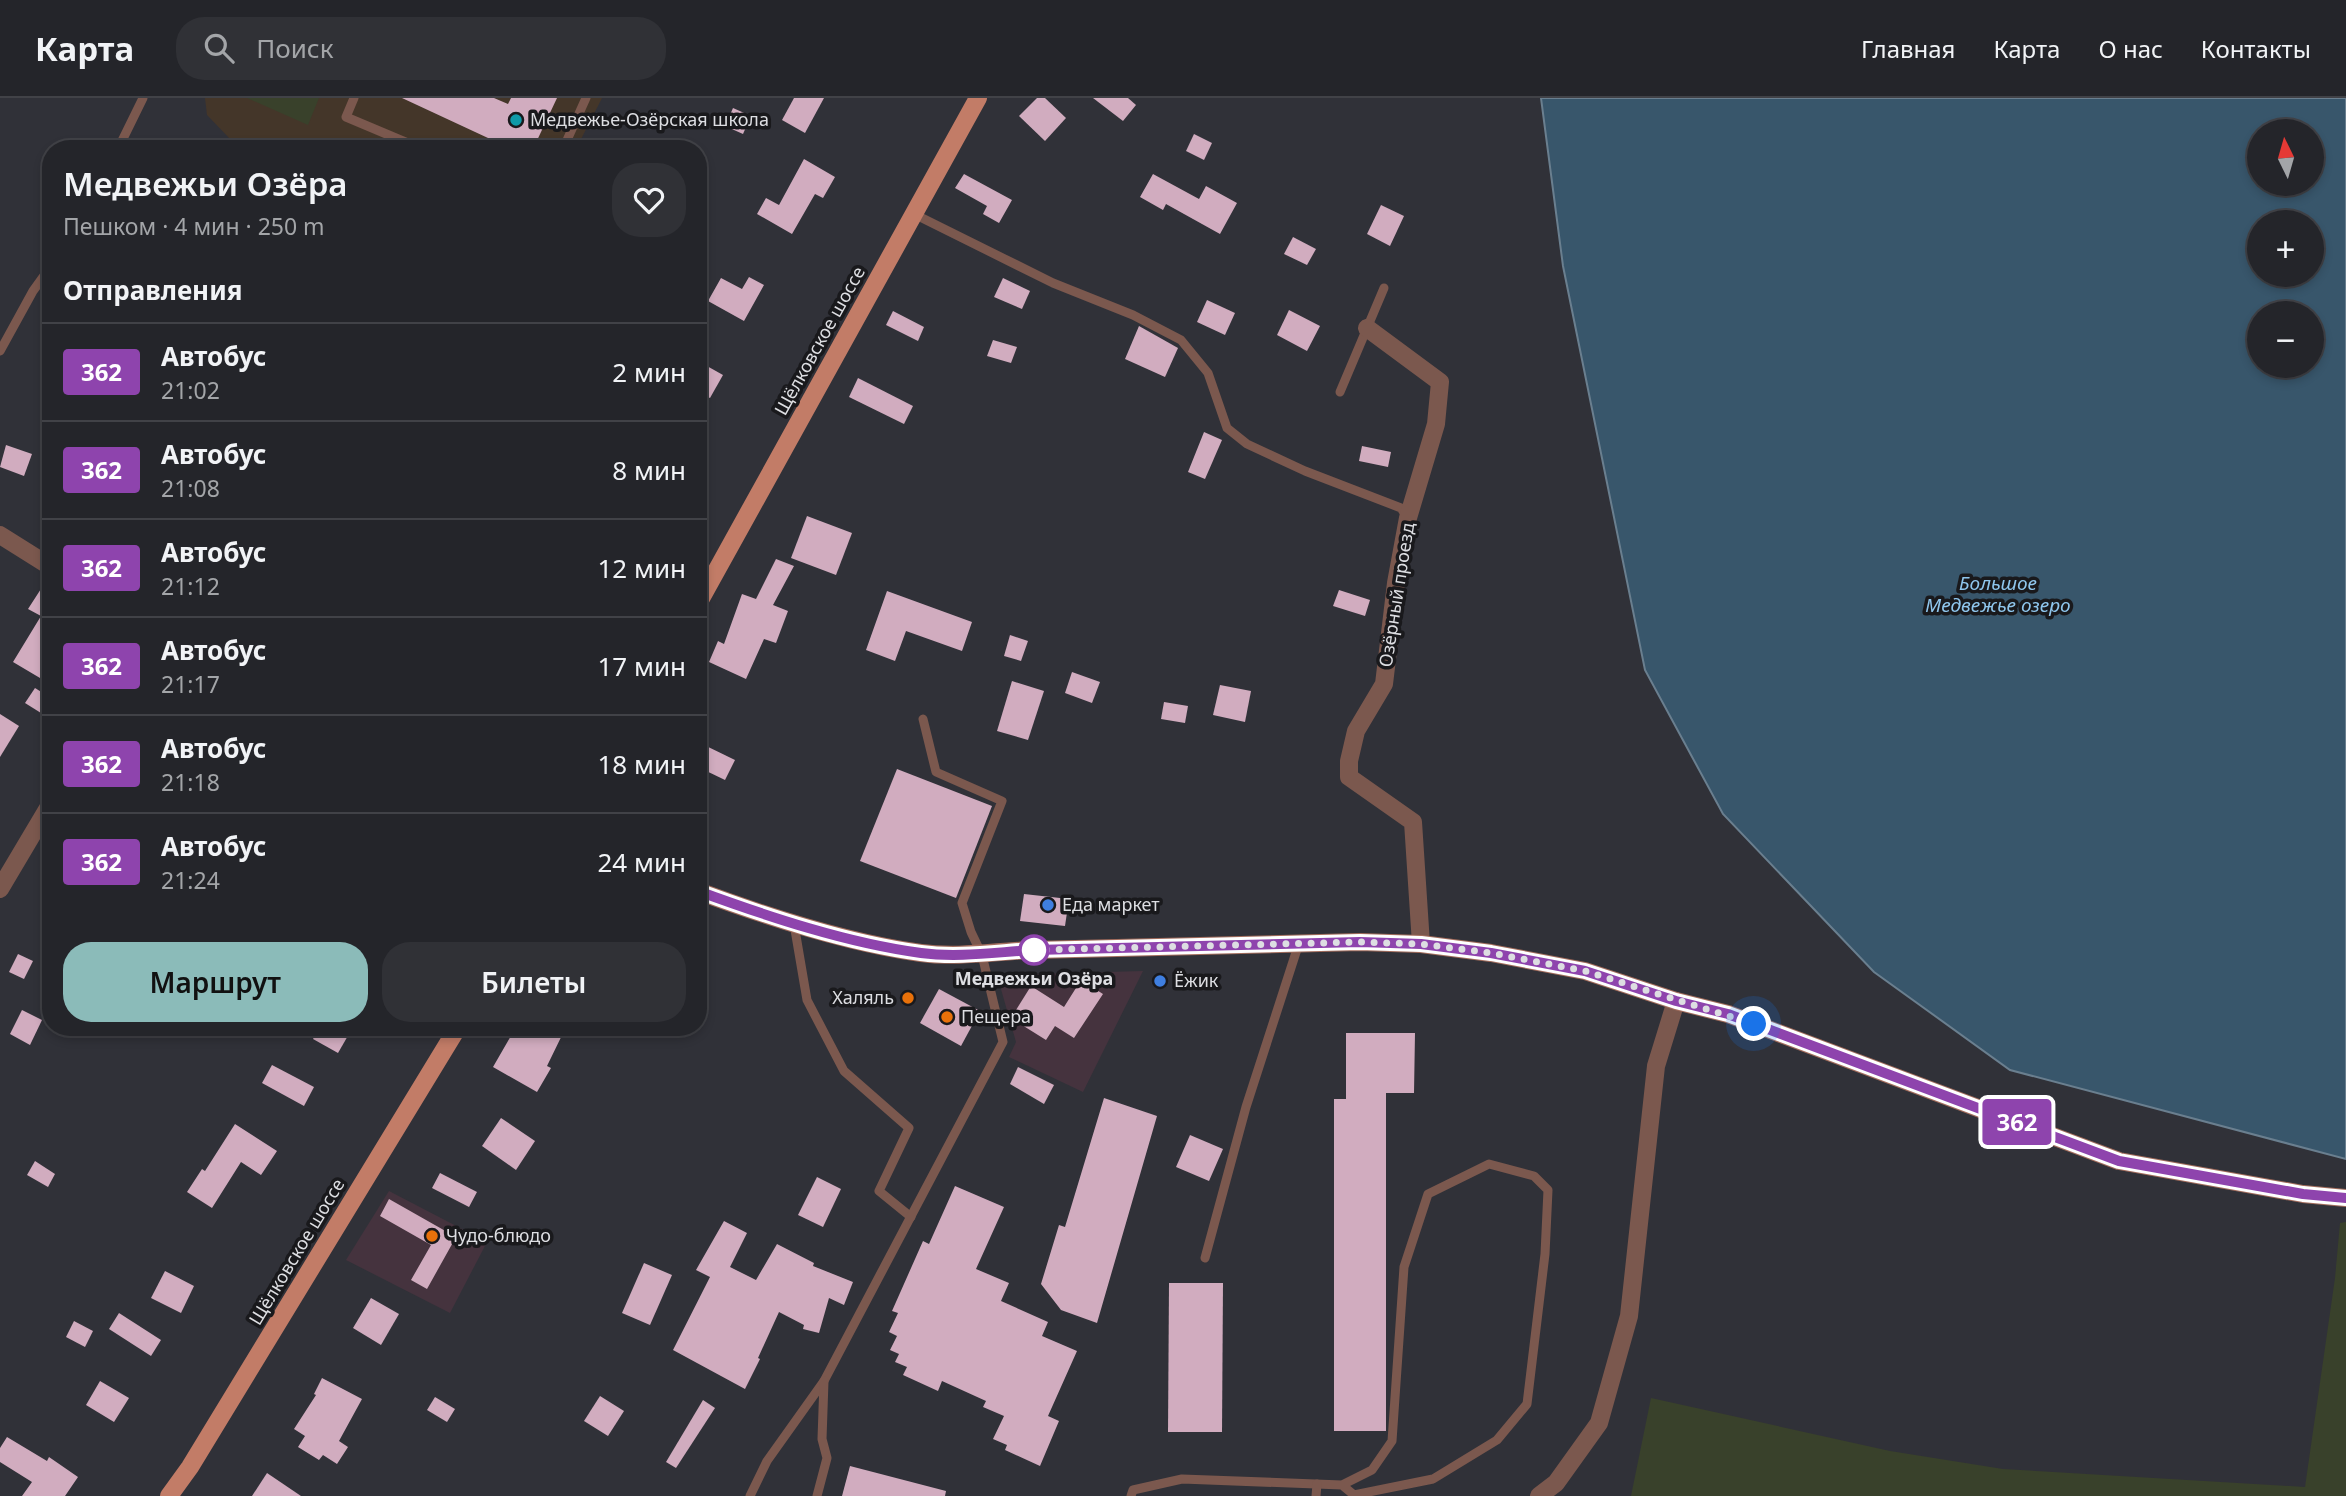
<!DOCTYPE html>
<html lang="ru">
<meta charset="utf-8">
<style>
body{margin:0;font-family:"Noto Sans",sans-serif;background:#303136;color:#f1f3f6;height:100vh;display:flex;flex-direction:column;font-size:26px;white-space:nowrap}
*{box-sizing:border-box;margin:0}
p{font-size:23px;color:#a3a5a8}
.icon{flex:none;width:38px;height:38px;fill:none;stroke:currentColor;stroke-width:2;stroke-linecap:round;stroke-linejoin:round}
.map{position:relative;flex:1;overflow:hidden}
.details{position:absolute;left:42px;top:42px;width:665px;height:896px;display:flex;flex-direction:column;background:#24252a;border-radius:28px;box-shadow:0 4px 10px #0003,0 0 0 2px #414247}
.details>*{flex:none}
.badge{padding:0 14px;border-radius:5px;font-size:24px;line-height:46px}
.needle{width:46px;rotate:355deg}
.controls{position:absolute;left:2247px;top:21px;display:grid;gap:14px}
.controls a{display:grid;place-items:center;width:77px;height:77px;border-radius:50%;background:#24252a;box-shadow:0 4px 10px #0003,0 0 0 2px #414247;font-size:35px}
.you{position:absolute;width:35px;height:35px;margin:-18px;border:5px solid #fff;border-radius:50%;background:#1a73e8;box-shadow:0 0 0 10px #1a73e833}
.map>.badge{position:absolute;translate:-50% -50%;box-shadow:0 0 0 4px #fff}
h2{padding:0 21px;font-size:26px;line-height:63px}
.round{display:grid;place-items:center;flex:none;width:74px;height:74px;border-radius:28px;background:#303136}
.overview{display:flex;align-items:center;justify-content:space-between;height:119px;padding:0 21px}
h1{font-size:33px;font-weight:600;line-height:52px}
.action{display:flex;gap:14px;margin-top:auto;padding:14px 21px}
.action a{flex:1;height:80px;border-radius:28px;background:#8bbbb9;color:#111;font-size:28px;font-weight:600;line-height:80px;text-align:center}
.action a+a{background:#303136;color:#f1f3f6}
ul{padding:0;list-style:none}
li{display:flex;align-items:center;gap:21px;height:98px;padding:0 21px;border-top:2px solid #414247}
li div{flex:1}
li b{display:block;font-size:26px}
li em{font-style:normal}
li .badge{min-width:77px;font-weight:700;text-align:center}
header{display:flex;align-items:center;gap:42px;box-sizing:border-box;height:98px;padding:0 35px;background:#24252a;border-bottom:2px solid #414247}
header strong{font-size:33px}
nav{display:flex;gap:38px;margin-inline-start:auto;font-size:24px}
.search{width:490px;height:63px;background:#303136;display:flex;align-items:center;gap:18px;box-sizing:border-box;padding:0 24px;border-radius:28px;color:#a3a5a8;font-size:26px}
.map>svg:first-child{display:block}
.commercial{fill:#45333e}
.education{fill:#443629}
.green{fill:#39412b}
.water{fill:#38566b;stroke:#6a7f8f;stroke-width:2;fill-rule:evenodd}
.building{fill:#d1acbf}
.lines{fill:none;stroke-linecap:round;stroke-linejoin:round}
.service{stroke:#7b584e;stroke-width:9}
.minor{stroke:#7b584e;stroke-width:18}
.secondary{stroke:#a36d5d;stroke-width:18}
.primary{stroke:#c27c67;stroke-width:18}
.line-casing{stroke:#fff;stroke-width:16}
.line{stroke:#8e44ad;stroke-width:10}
.walk{stroke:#dddee2;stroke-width:7;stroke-dasharray:0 12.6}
.culture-dot{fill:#0f9aa8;stroke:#19191c;stroke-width:2.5}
.shop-dot{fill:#3f7fe0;stroke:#19191c;stroke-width:2.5}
.stop-dot{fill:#fff;stroke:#8e44ad;stroke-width:3.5}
.food-dot{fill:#e8710a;stroke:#19191c;stroke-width:2.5}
.labels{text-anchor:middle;stroke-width:7;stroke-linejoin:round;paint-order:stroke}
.poi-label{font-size:18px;fill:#dddee2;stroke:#19191c;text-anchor:start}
.street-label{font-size:18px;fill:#dddee2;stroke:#19191c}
.stop-label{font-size:18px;font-weight:bold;fill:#dddee2;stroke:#19191c}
.water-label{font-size:19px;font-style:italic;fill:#8fc6ed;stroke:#19191c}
</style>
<header>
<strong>Карта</strong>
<div class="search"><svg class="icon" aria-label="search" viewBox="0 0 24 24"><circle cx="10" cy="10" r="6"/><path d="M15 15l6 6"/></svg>Поиск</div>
<nav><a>Главная</a><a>Карта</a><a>О нас</a><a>Контакты</a></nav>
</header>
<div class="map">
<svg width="2346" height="1398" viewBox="0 0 2346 1398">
<rect width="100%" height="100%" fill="#303138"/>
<g class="commercial">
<path d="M1143,873L1083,994L1009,959L1016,944L997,877Z"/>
<path d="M389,1093L487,1144L450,1215L346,1162Z"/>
</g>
<path class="education" d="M205,0H602L576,51H252L231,42L207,17Z"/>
<g class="green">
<path d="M247,0H319L308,27Z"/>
<path d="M2346,1124V1398H1631L1651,1300L1890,1353L2003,1371L2305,1389L2335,1180L2340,1125Z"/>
</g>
<path class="water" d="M1541,0H2346V1061L2010,972L1874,874L1723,716L1645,572L1563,168ZM2259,33H2312V86H2259ZM2259,124H2312V177H2259ZM2259,215H2312V268H2259Z"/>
<g class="building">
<path d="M402,0H494L508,6L511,0H557L533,51H483L488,40Z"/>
<path d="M794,0H824L805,35L782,22Z"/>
<path d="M1037,0H1045L1066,20L1045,43L1019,18Z"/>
<path d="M1093,0H1128L1136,7L1123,23Z"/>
<path d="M733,10L751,18L743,36L725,28Z"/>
<path d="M1194,36L1212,45L1204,62L1186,53Z"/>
<path d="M804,61L835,79L823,100L815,96L792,136L757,116L766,100L779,107Z"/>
<path d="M964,76L1012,102L999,125L983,116L987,108L955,90Z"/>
<path d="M1153,76L1199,101L1206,88L1237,105L1220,136L1166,106L1163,112L1140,99Z"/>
<path d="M1381,107L1404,118L1390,148L1367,136Z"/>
<path d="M1293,139L1316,151L1307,167L1284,156Z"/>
<path d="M749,179L764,187L744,223L708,203L721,180L742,191Z"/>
<path d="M1003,180L1030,193L1022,211L994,199Z"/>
<path d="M1207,202L1235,215L1225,237L1197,224Z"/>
<path d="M1289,212L1320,228L1307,253L1277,237Z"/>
<path d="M893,213L924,229L918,243L886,227Z"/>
<path d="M1139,228L1178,250L1165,279L1125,261Z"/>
<path d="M993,242L1017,249L1011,265L987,258Z"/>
<path d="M698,263L723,277L710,300L698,294Z"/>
<path d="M858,280L913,308L904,326L849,299Z"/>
<path d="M1204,334L1222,342L1205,381L1188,374Z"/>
<path d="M6,347L32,356L24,378L0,369Z"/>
<path d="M1362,348L1391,354L1388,369L1359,363Z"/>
<path d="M807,418L852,435L836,477L791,460Z"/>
<path d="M776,461L794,468L773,507L788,513L776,545L764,541L746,581L709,564L718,543L724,546L742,496L756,501Z"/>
<path d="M48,480H51V563L40,580L13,564L41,518L28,511Z"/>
<path d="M1339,492L1370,502L1365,518L1333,508Z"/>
<path d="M887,493L972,524L962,553L906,533L895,563L866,552Z"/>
<path d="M1010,537L1028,543L1021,563L1004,558Z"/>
<path d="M1072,574L1100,584L1092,605L1065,595Z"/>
<path d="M1012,583L1044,593L1028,642L997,633Z"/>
<path d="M1220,587L1251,593L1245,624L1213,617Z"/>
<path d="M35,590L51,600L41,615L25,605Z"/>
<path d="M1164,604L1188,608L1185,625L1161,621Z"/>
<path d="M0,616L19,628L0,659Z"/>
<path d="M698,644L735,662L725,682L698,669Z"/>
<path d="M897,671L992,708L956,800L860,763Z"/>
<path d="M1024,796L1069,801L1065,828L1020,823Z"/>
<path d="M18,856L33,863L24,881L9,874Z"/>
<path d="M1081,882L1103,896L1074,940L1055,928L1046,942L1011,920L1031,888L1064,909Z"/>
<path d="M939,891L980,913L961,948L920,925Z"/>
<path d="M22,912L42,922L30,947L10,936Z"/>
<path d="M320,929H353L338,955L313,941Z"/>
<path d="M516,929H566L547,968L551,970L537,994L493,969Z"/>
<path d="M1346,935H1415L1414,995H1386V1333H1334V1001H1346Z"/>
<path d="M272,967L314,989L304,1008L262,985Z"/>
<path d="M1018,969L1054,987L1044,1006L1010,986Z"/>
<path d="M1104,1000L1157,1018L1097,1225L1061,1212L1041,1186L1059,1127L1065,1129Z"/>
<path d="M501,1020L535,1043L516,1072L482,1048Z"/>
<path d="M235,1026L277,1053L261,1077L241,1064L212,1110L187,1094L202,1071L205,1073Z"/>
<path d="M1190,1037L1223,1051L1209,1083L1176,1069Z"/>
<path d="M35,1063L55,1076L48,1089L27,1077Z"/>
<path d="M440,1075L477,1094L469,1109L432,1090Z"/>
<path d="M817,1079L841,1091L823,1129L798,1117Z"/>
<path d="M955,1088L1004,1109L976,1171L1009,1185L1001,1203L1048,1224L1042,1238L1077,1253L1048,1318L1059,1323L1040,1368L1005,1352L1007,1347L993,1341L1004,1318L983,1309L986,1303L942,1283L938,1293L903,1277L907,1269L895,1264L899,1256L890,1252L897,1238L889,1234L898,1215L892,1213L923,1143L929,1146Z"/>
<path d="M389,1101L456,1139L427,1191L411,1182L431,1147L380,1118Z"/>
<path d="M724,1123L747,1135L730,1169L756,1182L777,1146L814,1165L813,1168L853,1184L844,1207L829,1200L819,1235L803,1231L804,1227L779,1214L758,1260L760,1261L745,1291L673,1252L710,1179L696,1172Z"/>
<path d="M644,1165L672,1177L650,1227L622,1215Z"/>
<path d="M165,1173L194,1188L181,1215L151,1200Z"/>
<path d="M1169,1185H1223L1222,1334H1168Z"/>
<path d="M371,1200L399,1216L381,1247L353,1230Z"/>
<path d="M119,1215L161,1242L151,1258L109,1231Z"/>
<path d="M74,1223L93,1233L85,1249L66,1239Z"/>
<path d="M322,1280L362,1301L339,1343L348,1349L337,1366L323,1357L319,1362L298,1349L305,1338L294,1331L316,1297L314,1296Z"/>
<path d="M100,1283L129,1300L114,1324L86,1307Z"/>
<path d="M600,1298L624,1313L608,1338L584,1323Z"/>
<path d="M435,1299L455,1311L447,1324L427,1312Z"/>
<path d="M703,1302L715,1310L676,1370L666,1364Z"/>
<path d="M7,1339L47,1363L49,1359L78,1379L65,1398H22L32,1384L0,1364V1350Z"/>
<path d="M850,1368L946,1393L945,1398H842Z"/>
<path d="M267,1375L301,1398H252Z"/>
</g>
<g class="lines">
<g class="service">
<path d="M354,0L346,19L422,51"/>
<path d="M118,51L143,0"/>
<path d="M563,51L586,0"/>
<path d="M914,116L1053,185L1133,217L1181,242L1208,275L1227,330L1247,346L1305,373L1401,410L1407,419"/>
<path d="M0,253L33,193L51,168"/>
<path d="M1340,294L1384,190"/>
<path d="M794,826L807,902L844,973L909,1030L879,1093L911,1119"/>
<path d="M1205,1160L1246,1009L1299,845"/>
<path d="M750,1398L767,1363L824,1283L1003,944L982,857L971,834L962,805L1002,703L936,674L923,621"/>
<path d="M817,1398L827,1360L822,1341L824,1283"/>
<path d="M1131,1398L1133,1392L1182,1381L1342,1387L1372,1372L1392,1343L1404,1169L1428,1096L1489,1066L1534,1078L1548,1092L1545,1156L1527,1306L1497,1342L1433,1381L1354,1397L1342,1387"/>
<path d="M1316,1398L1317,1386"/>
</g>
<g class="minor">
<path d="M1367,230L1440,284L1436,326L1408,420L1396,485L1384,586L1356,633L1349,663V679L1413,724L1421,846"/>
<path d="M0,437L51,469"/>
<path d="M0,791L51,705"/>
<path d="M1539,1398L1556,1385L1599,1325L1629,1218L1656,968L1676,903"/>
</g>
<path class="secondary" d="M698,793C768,819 848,845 921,855C959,860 997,853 1034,852L1360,844L1421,846L1491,855L1585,873L1676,903L1728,916L2119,1063L2303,1096L2346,1100"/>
<g class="primary">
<path d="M698,506L978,0"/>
<path d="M169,1398L190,1369L458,929"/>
</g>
</g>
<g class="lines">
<g class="line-casing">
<path id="line" d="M698,793C769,819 847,845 921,855C959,860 997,854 1034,852L1360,844L1421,846L1491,855L1585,873L1676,903L1728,916L2119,1063L2303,1096L2346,1100"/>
</g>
<use href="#line" class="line"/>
<path class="walk" d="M1034,852L1360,844L1421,846L1491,855L1585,873L1754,926"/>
</g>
<circle class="culture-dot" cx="516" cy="22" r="7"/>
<g class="shop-dot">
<circle cx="1048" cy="807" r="7"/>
<circle cx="1160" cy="883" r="7"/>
</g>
<circle class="stop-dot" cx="1034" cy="852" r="14"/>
<g class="food-dot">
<circle cx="908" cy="900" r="7"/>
<circle cx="947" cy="919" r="7"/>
<circle cx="432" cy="1138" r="7"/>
</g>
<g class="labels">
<g class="poi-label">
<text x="530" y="28">Медвежье-Озёрская школа</text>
<text x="1062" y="813">Еда маркет</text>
<text x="1174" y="889">Ёжик</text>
<text x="894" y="906" text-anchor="end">Халяль</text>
<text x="961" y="925">Пещера</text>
<text x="446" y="1144">Чудо-блюдо</text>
</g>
<g class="street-label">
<text transform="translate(820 243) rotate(-61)" y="6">Щёлковское шоссе</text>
<text transform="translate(1397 497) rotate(-81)" y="6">Озёрный проезд</text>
<text transform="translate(297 1154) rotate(-59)" y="6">Щёлковское шоссе</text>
</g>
<g class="stop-label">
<text x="1034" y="887">Медвежьи Озёра</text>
</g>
<g class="water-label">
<text x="1998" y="492">Большое<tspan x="1998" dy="22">Медвежье озеро</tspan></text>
</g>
</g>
</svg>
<div class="controls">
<a><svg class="needle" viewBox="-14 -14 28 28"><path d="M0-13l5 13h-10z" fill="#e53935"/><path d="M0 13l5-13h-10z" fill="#a3a5a8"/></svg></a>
<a>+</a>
<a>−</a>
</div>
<div class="you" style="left:1754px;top:926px"></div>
<b class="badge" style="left:2017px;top:1024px;background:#8e44ad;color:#fff">362</b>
<section class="details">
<div class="overview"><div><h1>Медвежьи Озёра</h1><p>Пешком · 4 мин · 250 m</p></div><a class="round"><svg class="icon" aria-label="heart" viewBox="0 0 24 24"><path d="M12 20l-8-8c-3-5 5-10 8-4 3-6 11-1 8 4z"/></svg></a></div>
<h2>Отправления</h2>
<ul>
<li><span class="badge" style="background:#8e44ad;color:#fff">362</span><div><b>Автобус</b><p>21:02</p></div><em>2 мин</em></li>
<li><span class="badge" style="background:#8e44ad;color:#fff">362</span><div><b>Автобус</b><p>21:08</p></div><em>8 мин</em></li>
<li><span class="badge" style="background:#8e44ad;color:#fff">362</span><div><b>Автобус</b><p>21:12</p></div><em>12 мин</em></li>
<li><span class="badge" style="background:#8e44ad;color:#fff">362</span><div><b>Автобус</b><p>21:17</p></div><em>17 мин</em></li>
<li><span class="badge" style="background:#8e44ad;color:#fff">362</span><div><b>Автобус</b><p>21:18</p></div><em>18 мин</em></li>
<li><span class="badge" style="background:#8e44ad;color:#fff">362</span><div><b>Автобус</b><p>21:24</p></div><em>24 мин</em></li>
</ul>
<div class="action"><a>Маршрут</a><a>Билеты</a></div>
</section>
</div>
